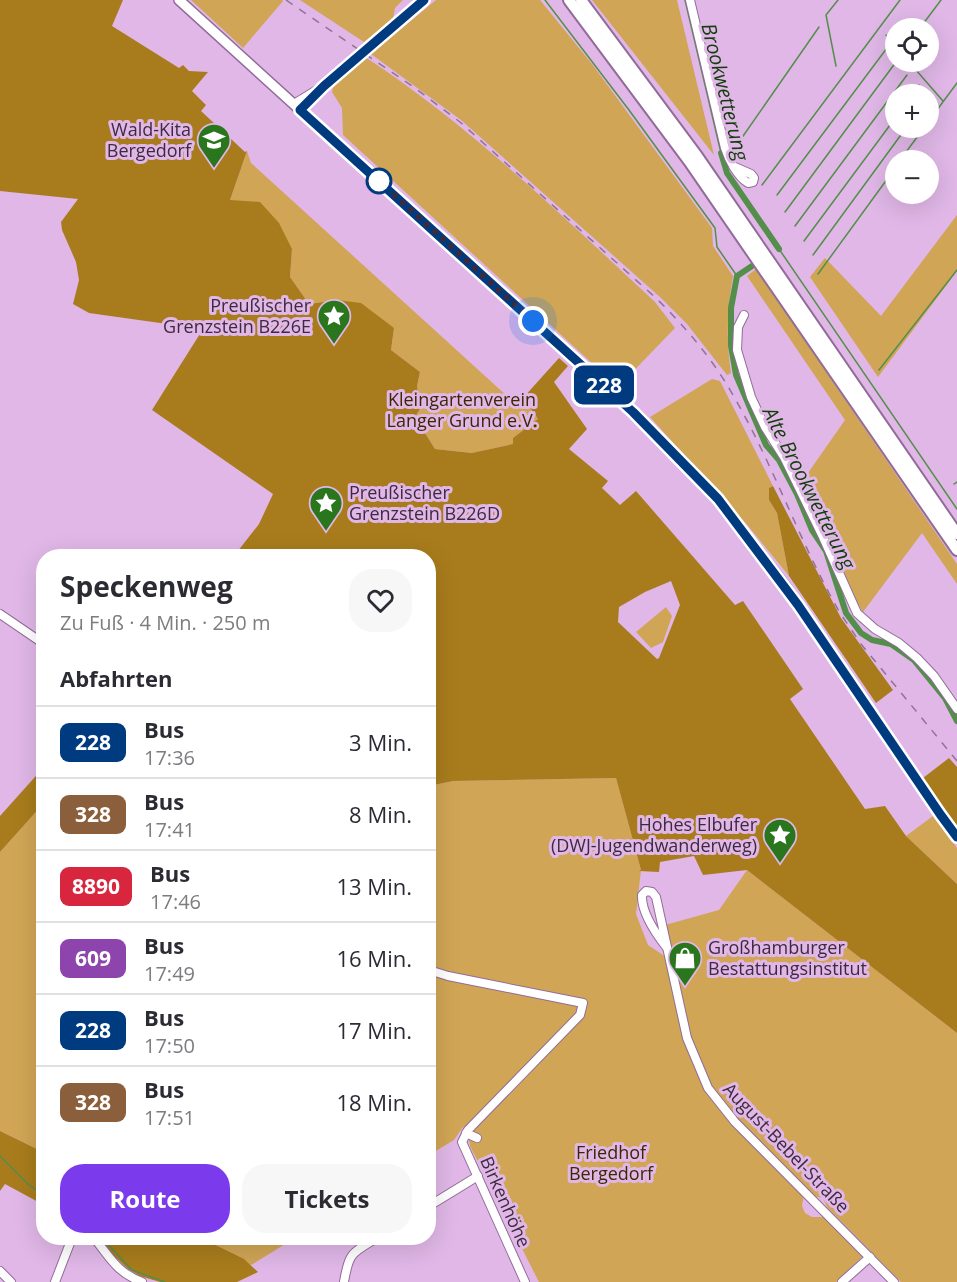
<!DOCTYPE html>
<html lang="de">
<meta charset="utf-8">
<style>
body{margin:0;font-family:"Open Sans",sans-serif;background:#f7f7f7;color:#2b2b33;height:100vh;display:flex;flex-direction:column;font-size:22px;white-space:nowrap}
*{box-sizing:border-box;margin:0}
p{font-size:20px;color:#7c7c81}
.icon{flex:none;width:33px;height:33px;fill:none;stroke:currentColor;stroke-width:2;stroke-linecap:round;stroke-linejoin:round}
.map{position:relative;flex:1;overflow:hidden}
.sheet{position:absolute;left:36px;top:549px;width:400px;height:696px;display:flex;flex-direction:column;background:#fff;border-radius:24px;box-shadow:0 6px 24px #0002}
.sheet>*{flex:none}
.badge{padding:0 12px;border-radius:9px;font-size:21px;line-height:39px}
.fabs{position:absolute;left:885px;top:18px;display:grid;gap:12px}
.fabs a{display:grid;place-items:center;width:54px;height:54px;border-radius:50%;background:#fff;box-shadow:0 6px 24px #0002;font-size:30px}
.you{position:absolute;width:30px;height:30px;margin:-15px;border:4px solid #fff;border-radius:50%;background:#1a73e8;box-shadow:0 0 0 9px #1a73e833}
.map>.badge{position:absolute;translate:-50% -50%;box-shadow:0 0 0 3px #fff}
h2{padding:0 24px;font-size:22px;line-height:54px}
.round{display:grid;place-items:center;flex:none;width:63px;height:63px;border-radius:24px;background:#f7f7f7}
.overview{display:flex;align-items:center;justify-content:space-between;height:102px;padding:0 24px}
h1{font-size:28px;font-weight:700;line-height:45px}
.button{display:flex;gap:12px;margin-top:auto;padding:12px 24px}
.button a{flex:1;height:69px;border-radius:24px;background:#7c3aed;color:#fff;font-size:24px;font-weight:700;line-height:69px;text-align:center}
.button a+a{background:#f7f7f7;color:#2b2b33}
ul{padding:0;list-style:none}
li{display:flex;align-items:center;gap:18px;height:72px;padding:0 24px;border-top:2px solid #e1e1e2}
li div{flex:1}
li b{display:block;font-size:22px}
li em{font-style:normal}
li .badge{min-width:66px;font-weight:700;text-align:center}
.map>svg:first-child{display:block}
.green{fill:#d0a555}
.forest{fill:#a87c1c;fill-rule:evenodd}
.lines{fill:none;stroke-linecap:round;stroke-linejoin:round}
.stream{stroke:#538f4a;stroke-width:1.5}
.canal{stroke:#538f4a;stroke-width:6}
.minor-casing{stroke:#926c99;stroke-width:10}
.major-casing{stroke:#926c99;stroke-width:12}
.highway-casing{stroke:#926c99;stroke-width:14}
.minor{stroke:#fff;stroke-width:8}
.major{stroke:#fff;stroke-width:9}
.highway{stroke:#fff;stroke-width:10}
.rail{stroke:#917396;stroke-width:1.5;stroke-dasharray:8 8;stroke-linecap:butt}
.line-casing{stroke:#fff;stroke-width:14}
.line{stroke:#003b80;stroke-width:9}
.walk{stroke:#3c2b3f;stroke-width:6;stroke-dasharray:0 10.8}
.stop-dot{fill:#fff;stroke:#003b80;stroke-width:3}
.labels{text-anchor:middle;stroke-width:6;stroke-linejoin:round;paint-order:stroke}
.poi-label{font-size:18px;fill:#3c2b3f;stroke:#e0b7e7;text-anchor:end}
.park-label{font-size:18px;fill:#3b2801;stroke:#e0b7e7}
.street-label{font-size:18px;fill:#3c2b3f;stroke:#e0b7e7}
.water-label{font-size:20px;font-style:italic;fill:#143d0d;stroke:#e0b7e7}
</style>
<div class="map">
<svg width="957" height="1282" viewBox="0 0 957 1282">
<rect width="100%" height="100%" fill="#e0b7e7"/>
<g class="green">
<path d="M191,0H282L283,1L243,48Z"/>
<path d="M300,0H403L395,8L393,19L364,42Z"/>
<path d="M436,0H540L592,64L712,228L713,246L733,276C727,310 726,339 731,373L727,375L687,324L660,297L461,120L371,54Z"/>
<path d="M592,0H677L714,155Z"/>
<path d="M365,57C472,127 562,216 655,302L675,328L618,387L343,135L342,108L332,92L333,87Z"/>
<path d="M247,151L251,163L517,405L523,398L538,419L513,438V444L473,453L435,449L415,417L420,409L417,386L420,372L391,350L394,328L337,300L309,304L290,277L292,249L230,200Z"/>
<path d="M957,215V271L878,377L810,277L825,258L881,316Z"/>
<path d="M756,269L957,564V584L922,533L863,612L852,594L827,535L801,483L845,420L747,276Z"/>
<path d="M712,379L720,381L773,486L769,488V500L777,513L789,576L749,527L650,417Z"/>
<path d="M666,607L672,616L663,642L651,648L636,632Z"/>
<path d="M616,778L641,870L636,914L648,945L666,957L706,1091L804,1195L802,1206L805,1213L812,1217H824L863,1256L836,1282H539L470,1146L468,1135L470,1131L463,1127L454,1140L429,1155V786L453,781Z"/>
<path d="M43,804V1152L0,1131V852Z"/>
<path d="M933,816L957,848V884L906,836Z"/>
<path d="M747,870L957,1033V1282H901L827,1207L823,1198L813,1196L737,1120L711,1087L689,1036L665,925L719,910Z"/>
<path d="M201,1238H295L251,1265Z"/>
</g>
<g class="forest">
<path d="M0,0H123L112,26L179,68L183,65L189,71L208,72L192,91L206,105L201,111L245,152L247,151L230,200L260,202L279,223L292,249L290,277L309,304L337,300L361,303L394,328L391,350L420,372L417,386L420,409L415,417L435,449L472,453L513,444V438L538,419L523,398L559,358L568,366L554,382L587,429L569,449L608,481L602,488L620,505L636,491L735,605L743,601L803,689L790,699L865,809L885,806L906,836L957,884V1033L747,870L703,875L694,856L660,862L659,872L639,871L641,870L616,778L453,781L429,786V556H234L259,524L273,494L152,410L203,329L89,313L73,304L79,280L76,262L62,230L61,222L78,199L0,191ZM671,581L680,605L659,658L657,659L618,622L619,607L645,592Z"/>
<path d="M773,486L841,618L893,690L876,703L789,576L777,513L769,500V488Z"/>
<path d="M949,758L957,767V831L923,778Z"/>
<path d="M43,768V804L0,852V816Z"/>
<path d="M0,1131L43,1152V1201L40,1203L5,1184L0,1191Z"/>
<path d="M100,1238H201L244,1259L258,1272L237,1282H160L140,1276L128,1269L114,1256Z"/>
</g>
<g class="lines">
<g class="stream">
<path d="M545,0L629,110L715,228L717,247L737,276"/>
<path d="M685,0L721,153"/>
<path d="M920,28L941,0"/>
<path d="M886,35L896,46"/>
<path d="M909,62L943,101"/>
<path d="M836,66L826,15L838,0"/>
<path d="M912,94L919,85"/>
<path d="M928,97L929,96"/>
<path d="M928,122L957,83"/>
<path d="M741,139L819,27"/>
<path d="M900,160L924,128"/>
<path d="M762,185L900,0"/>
<path d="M777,195L887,48"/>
<path d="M785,212L896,62"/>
<path d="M795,226L907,75"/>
<path d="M804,241L896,117"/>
<path d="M779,249L957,509"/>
<path d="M813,255L906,128"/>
<path d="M818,274L896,167"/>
<path d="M879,370L957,270"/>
<path d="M954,484L957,482"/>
<path d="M0,1156L29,1185L44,1195"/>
<path d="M102,1238L132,1270L165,1282"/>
</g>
<g class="canal">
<path d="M721,153L727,173L779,249"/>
<path d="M752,266L737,276L731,308V346L736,375L766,445L779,460L797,494L812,530L826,551L846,613L861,633L872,640L891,644L914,660L945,698L957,721"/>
</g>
<g class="minor-casing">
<g id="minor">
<path d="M690,0L725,148C729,160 737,176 748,183L753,182L754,178L751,174L735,167"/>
<path d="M294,104L320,88"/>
<path d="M300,110L340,72L424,0"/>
<path d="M744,315L738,327L737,350L751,397L765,427L784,457L823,537L857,613L875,629L899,643L917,658L934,676L957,709"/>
<path d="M0,614L44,644"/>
<path d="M667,948C656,934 641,913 642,895L646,891L652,892L656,897L687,1038L708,1088L735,1122L894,1282"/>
<path d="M429,970L448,976L583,1003L580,1015L468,1130L462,1142L525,1282"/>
<path d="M466,1133L477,1138"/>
<path d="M429,1206L478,1176"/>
<path d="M94,1238C110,1257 116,1272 142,1282"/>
<path d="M0,1271L11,1282"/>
<path d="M55,1282L72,1238"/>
<path d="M344,1282C349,1252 352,1253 377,1238"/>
<path d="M842,1282L870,1257"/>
</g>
</g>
<g class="major-casing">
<path id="major" d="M179,0L633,412L718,499L786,587L940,814L957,837"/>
</g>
<g class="highway-casing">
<g id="highway">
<path d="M569,0L689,161L957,550"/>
<path d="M581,0L697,156L957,534"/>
</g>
</g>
<use href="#minor" class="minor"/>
<use href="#major" class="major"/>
<use href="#highway" class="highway"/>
<path class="rail" d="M286,0L415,88L460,122L657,299C682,324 705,350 724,380C770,454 797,538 840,613L861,644L957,761"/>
</g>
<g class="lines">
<g class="line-casing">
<path id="line" d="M424,0L324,86L300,110L633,412L718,499L798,605L940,814L957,837"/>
</g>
<use href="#line" class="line"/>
<path class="walk" d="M379,181L533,321"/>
</g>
<defs>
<g id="school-pin" transform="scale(1.725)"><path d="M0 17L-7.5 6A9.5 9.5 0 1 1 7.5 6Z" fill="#2a761d" stroke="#e0b7e7"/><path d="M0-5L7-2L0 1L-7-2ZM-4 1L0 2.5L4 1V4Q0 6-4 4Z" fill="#fff"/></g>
<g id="sight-pin" transform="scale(1.725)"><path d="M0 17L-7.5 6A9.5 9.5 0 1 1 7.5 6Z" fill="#2a761d" stroke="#e0b7e7"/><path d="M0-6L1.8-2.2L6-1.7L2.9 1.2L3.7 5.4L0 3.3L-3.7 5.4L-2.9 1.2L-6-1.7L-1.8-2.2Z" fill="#fff"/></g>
<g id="shop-pin" transform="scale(1.725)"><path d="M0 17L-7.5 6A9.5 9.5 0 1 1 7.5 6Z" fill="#2a761d" stroke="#e0b7e7"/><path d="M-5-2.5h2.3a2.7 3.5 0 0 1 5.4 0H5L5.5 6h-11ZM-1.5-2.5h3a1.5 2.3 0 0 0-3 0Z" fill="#fff"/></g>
</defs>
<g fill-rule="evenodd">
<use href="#school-pin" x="214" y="140"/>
<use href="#sight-pin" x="334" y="316"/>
<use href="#sight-pin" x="326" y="503"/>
<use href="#sight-pin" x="780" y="835"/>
<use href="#shop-pin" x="685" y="958"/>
</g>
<circle class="stop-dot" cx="379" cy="181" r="12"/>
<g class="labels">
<g class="poi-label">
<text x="191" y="136">Wald-Kita<tspan x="191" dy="21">Bergedorf</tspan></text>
<text x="311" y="312">Preußischer<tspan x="311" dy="21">Grenzstein B226E</tspan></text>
<text x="349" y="499" text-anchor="start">Preußischer<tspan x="349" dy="21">Grenzstein B226D</tspan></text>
<text x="757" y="831">Hohes Elbufer<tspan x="757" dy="21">(DWJ-Jugendwanderweg)</tspan></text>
<text x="708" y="954" text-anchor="start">Großhamburger<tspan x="708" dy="21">Bestattungsinstitut</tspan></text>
</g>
<g class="park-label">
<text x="462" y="406">Kleingartenverein<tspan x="462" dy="21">Langer Grund e.V.</tspan></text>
<text x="611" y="1159">Friedhof<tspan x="611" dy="21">Bergedorf</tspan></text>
</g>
<g class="street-label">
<text transform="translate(786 1148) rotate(46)" y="6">August-Bebel-Straße</text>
<text transform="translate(505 1202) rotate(66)" y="6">Birkenhöhe</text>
</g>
<g class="water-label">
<text transform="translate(725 92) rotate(76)" y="7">Brookwetterung</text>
<text transform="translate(809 488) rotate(63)" y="7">Alte Brookwetterung</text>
</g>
</g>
</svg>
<div class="fabs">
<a><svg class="icon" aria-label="locate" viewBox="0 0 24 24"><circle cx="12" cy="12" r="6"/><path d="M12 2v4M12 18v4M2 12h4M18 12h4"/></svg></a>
<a>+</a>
<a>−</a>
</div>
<div class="you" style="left:533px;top:321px"></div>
<b class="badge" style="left:604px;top:385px;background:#003b80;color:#fff">228</b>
<section class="sheet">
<div class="overview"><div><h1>Speckenweg</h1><p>Zu Fuß · 4 Min. · 250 m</p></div><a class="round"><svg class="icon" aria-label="heart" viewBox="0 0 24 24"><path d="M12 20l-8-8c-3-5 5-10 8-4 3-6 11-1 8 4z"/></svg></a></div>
<h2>Abfahrten</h2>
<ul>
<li><span class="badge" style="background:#003b80;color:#fff">228</span><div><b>Bus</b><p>17:36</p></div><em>3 Min.</em></li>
<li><span class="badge" style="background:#8b5e3c;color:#fff">328</span><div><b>Bus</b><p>17:41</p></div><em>8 Min.</em></li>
<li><span class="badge" style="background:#d7263d;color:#fff">8890</span><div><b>Bus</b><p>17:46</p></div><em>13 Min.</em></li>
<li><span class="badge" style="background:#8e44ad;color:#fff">609</span><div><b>Bus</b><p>17:49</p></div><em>16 Min.</em></li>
<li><span class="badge" style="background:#003b80;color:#fff">228</span><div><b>Bus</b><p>17:50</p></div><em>17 Min.</em></li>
<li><span class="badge" style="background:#8b5e3c;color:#fff">328</span><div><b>Bus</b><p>17:51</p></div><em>18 Min.</em></li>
</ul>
<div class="button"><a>Route</a><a>Tickets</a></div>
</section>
</div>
